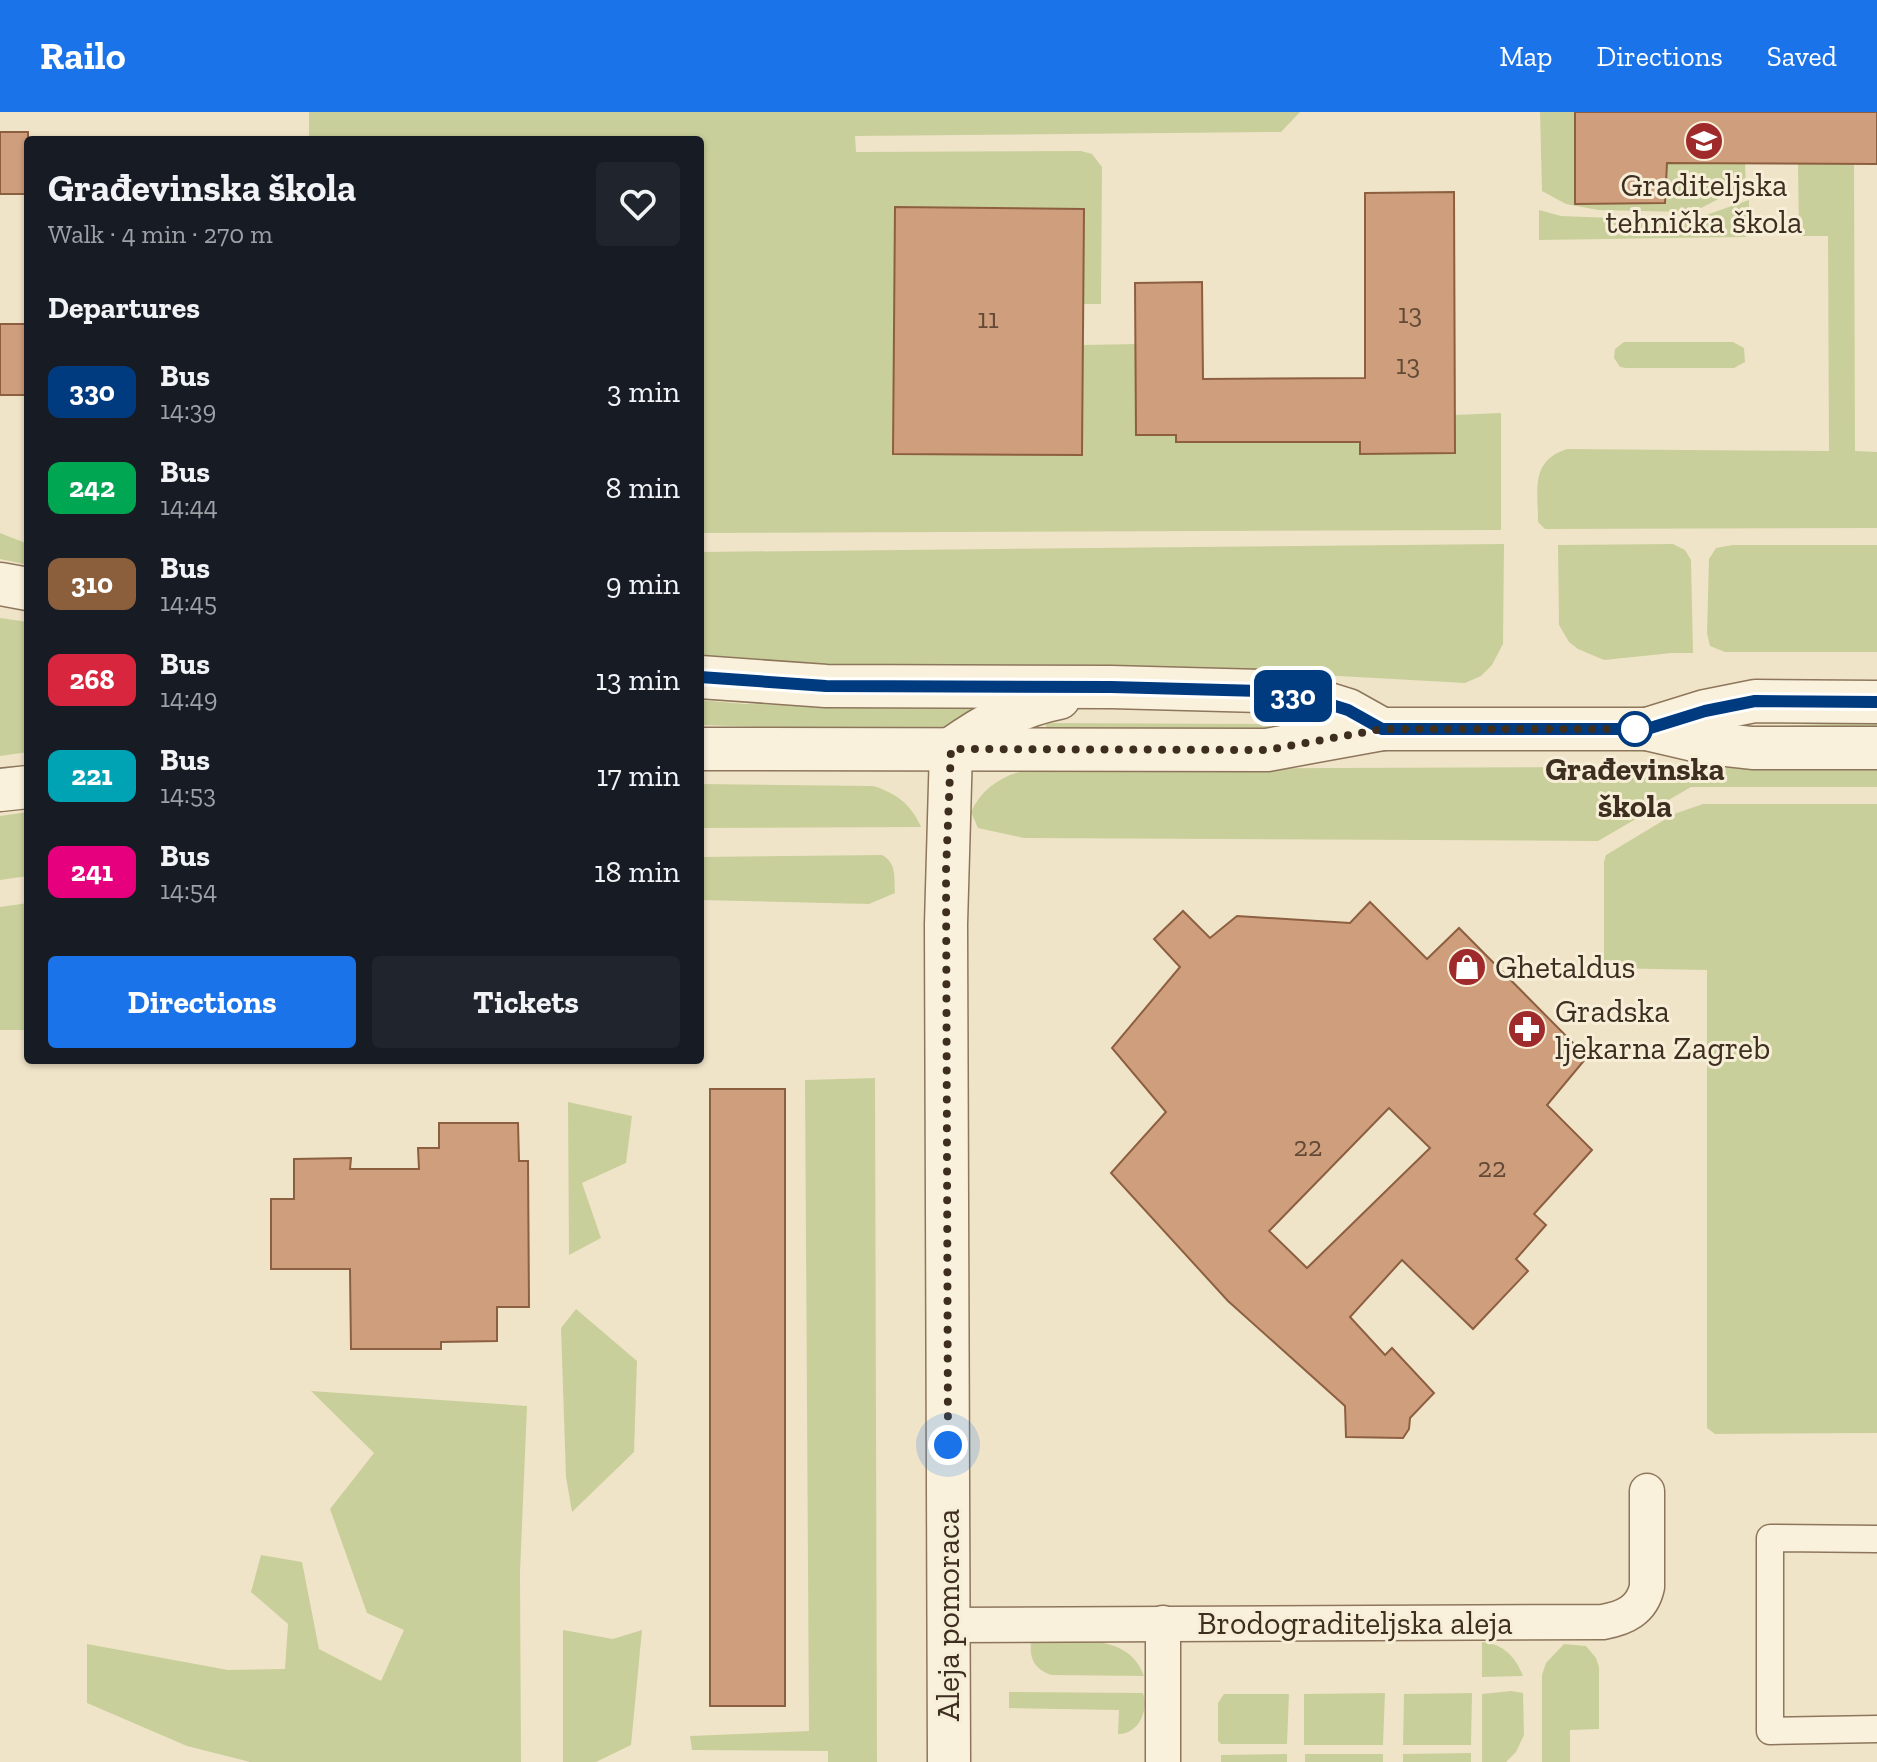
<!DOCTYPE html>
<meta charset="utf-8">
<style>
body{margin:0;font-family:"Zilla Slab",serif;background:#20242c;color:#f1f3f6;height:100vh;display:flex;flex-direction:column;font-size:30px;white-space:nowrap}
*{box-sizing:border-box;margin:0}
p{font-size:26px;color:#9ea1a6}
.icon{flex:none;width:44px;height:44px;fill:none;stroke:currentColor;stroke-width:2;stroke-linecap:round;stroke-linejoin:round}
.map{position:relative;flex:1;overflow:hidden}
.sheet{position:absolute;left:24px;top:24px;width:680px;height:928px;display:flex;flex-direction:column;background:#171b24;border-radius:8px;box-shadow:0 2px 6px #0004}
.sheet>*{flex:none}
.badge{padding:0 16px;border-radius:12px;font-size:28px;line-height:52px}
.you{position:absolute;width:40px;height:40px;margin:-20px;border:6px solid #fff;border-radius:50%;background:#1a73e8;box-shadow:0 0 0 12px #1a73e833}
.map>.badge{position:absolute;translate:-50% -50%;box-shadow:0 0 0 4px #fff}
h2{padding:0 24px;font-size:30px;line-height:72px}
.round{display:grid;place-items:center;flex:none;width:84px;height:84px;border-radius:8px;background:#20242c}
.overview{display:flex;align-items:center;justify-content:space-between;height:136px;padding:0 24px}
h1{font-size:38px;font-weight:800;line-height:60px}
.action{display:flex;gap:16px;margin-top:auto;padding:16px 24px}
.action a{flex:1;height:92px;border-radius:8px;background:#1a73e8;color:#fff;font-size:32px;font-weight:800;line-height:92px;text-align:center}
.action a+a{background:#20242c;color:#f1f3f6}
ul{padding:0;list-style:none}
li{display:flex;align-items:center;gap:24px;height:96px;padding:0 24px}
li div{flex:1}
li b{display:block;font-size:30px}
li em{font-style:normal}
li .badge{min-width:88px;font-weight:700;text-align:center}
header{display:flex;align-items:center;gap:48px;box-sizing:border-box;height:112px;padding:0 40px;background:#1a73e8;color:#fff}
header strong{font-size:38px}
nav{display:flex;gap:44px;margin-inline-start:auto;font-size:28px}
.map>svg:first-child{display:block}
.green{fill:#c9cf9b}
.building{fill:#cf9f7d;stroke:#8d5f41;stroke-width:2;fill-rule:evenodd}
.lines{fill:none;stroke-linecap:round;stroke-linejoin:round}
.pedestrian-casing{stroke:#8d765c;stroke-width:29}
.minor-casing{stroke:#8d765c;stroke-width:37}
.tertiary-casing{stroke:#8d765c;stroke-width:45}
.pedestrian{stroke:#faf1dc;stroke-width:26}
.minor{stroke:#faf1dc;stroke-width:34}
.tertiary{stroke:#faf1dc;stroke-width:42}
.line-casing{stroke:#fff;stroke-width:18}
.line{stroke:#003b80;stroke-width:12}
.walk{stroke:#3d2e20;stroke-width:8;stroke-dasharray:0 14.4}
.stop-dot{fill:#fff;stroke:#003b80;stroke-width:4}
.labels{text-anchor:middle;stroke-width:6;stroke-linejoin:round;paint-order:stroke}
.number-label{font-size:28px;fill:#624a37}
.poi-label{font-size:32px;fill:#3d2e20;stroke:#f7eed8;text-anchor:start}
.stop-label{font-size:32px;font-weight:bold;fill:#3d2e20;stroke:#f7eed8}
.street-label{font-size:32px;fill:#3d2e20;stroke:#f7eed8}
</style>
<header>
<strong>Railo</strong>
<nav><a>Map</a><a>Directions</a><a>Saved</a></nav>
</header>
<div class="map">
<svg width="1877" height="1650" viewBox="0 0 1877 1650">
<rect width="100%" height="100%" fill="#f0e4c8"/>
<g class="green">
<path d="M309,0H1300L1281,20L855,24L856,40L1081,39L1092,42L1102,55L1101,192H1083L1084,97L895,96L893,342L1082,343L1083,233L1136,232V322L1176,323L1177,330H1327L1359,321L1360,342L1454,341V303L1501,301V418L700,421V28H624L623,25L309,27Z"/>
<path d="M1540,0H1575V92L1665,91L1667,51L1745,52L1746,73L1701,96L1686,100L1598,98L1566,92L1542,79Z"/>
<path d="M1798,52H1854L1855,339L1877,340V416L1545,417L1538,410C1538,377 1530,349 1567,337L1829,339L1828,124H1799Z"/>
<path d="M1749,88V121L1746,125L1539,128V98L1561,104L1689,109Z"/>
<path d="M1624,230H1733L1744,236L1745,250L1734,256H1626L1620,255L1614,246L1615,237Z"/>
<path d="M0,421L28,432V453L0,447Z"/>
<path d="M1504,432L1503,532L1492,553L1481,564L1465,571L1209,557H845L700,545V440Z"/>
<path d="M1673,432L1685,438L1691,448L1693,541H1672L1604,548L1578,537L1569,530L1559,513L1558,433Z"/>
<path d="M1733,433H1877V540H1725L1710,534L1707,521L1709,447L1716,436Z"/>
<path d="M0,506L28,510V640L0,644Z"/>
<path d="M700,588L745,592L980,596L955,617H823L700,613Z"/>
<path d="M1877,610V619L1756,617V615Z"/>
<path d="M1049,611L1266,612L1271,615L1270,617L1046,618V612Z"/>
<path d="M1877,654V675H1691L1598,729L1024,726L978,716L971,700C983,674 1008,659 1037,657Z"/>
<path d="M700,672L873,674C896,681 911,692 921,715L700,716Z"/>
<path d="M1703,692H1877V1321L1715,1322L1707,1316V858L1604,856V750L1606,743L1674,702Z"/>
<path d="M28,700V764L0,768V704Z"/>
<path d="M882,743C897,751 894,766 895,781L869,792L700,788V745Z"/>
<path d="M28,791V918H0V795Z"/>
<path d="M875,966L877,1650H828V1639L692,1638L690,1624L809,1619L805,968Z"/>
<path d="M568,990L632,1004L626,1051L582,1071L601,1126L569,1143Z"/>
<path d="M576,1197L637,1249L634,1340L572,1400L566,1365L561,1216Z"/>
<path d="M311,1279L527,1294L520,1461L521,1650H250L187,1634L87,1591V1532L228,1558L285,1557L288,1512L251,1480L261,1443L302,1450L319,1537L381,1569L404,1518L367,1501L330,1397L374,1341Z"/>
<path d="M563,1518L613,1527L642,1518L631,1633L596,1650H563Z"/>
<path d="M1031,1530C1069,1530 1128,1518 1144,1564L1051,1563C1035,1557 1029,1547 1031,1530Z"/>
<path d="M1482,1530C1503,1532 1515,1544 1523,1564L1482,1565Z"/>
<path d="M1564,1532L1586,1534L1596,1546L1599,1555V1617L1570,1618V1650H1542V1563L1546,1551Z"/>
<path d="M1511,1579L1523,1581L1524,1623L1516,1640L1506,1650H1482V1582Z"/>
<path d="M1009,1580L1143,1581C1149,1598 1139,1622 1118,1622L1119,1598L1009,1596Z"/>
<path d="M1385,1581L1383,1633H1304V1582Z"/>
<path d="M1472,1581L1471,1633H1403L1404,1582Z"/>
<path d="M1224,1582H1289L1287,1632H1221L1218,1629V1591Z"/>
<path d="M1471,1641V1650H1403V1642Z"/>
<path d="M1287,1642V1650H1221V1643Z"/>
<rect x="1305" y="1642" width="78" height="8"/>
</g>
<g class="building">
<path d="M1575,0H1877V52L1667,51L1665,91L1575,92Z"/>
<rect x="0" y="20" width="28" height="62"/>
<path d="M1454,80L1455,341L1360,342V330H1176V323H1136L1135,171L1202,170L1203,267L1365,266V81Z"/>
<path d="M895,95L1084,97L1082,343L893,342Z"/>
<rect x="0" y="212" width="28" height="71"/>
<path d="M1370,790L1427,847L1459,816L1587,945L1547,993L1592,1038L1534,1102L1546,1113L1516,1147L1528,1159L1473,1217L1402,1148L1350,1205L1385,1243L1392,1236L1434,1281L1410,1306L1409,1317L1403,1326L1346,1325L1345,1294L1228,1189L1111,1061L1166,1000L1112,936L1180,855L1154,827L1183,799L1210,826L1237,804L1350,811ZM1389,996L1430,1036L1307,1156L1269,1119Z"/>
<rect x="710" y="977" width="75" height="617"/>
<path d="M439,1011H518L519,1049H528L529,1195H497V1229L441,1230V1237H351L350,1157H271V1087H294V1047L351,1046L350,1057H419L418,1036H439Z"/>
</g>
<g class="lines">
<g class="pedestrian-casing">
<path id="pedestrian" d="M1877,1427L1770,1426V1619L1877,1617"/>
</g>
<g class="minor-casing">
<g id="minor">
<path d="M948,1513L1603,1510C1625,1506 1642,1498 1647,1475V1379"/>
<path d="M1163,1650V1511"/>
</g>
</g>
<g class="tertiary-casing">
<g id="tertiary">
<path d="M0,472L28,477"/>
<path d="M700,565L826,574L1111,575L1261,579L1316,588L1348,598L1382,617"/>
<path d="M1647,617L1705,599L1755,589L1877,590"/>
<path d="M700,637L1267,638L1382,617H1647L1707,631L1752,636H1877"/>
<path d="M951,637C985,613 1018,594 1059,586"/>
<path d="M0,678L28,675"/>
<path d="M949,1650L946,812L951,637"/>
</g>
</g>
<use href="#pedestrian" class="pedestrian"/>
<use href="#minor" class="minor"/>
<use href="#tertiary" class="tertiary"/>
</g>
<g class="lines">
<g class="line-casing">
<path id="line" d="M700,565L826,574L1111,575L1261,579L1316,588L1348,598L1382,617H1647L1705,599L1755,589L1877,590"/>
</g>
<use href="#line" class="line"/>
<path class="walk" d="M948,1333L946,759L951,637L1267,638L1382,617H1635"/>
</g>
<defs>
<g id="school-disc" transform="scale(2)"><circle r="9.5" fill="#9e2a2b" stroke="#f7eed8"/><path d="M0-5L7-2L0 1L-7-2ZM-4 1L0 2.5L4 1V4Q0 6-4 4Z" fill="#fff"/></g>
<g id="shop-disc" transform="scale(2)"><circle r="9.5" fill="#9e2a2b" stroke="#f7eed8"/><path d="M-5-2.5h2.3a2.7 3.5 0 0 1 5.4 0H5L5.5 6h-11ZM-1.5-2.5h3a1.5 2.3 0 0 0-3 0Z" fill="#fff"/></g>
<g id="pharmacy-disc" transform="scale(2)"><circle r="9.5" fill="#9e2a2b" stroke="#f7eed8"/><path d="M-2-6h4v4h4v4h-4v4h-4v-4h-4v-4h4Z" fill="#fff"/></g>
</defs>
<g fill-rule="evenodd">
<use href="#school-disc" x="1704" y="29"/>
<use href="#shop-disc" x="1467" y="855"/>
<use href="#pharmacy-disc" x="1527" y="917"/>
</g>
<circle class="stop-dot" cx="1635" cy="617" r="16"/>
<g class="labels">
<g class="number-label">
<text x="1410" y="211">13</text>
<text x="988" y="216">11</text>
<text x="1408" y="262">13</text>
<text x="1308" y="1044">22</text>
<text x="1492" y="1065">22</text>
</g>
<g class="poi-label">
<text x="1704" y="84" text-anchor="middle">Graditeljska<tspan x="1704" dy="37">tehnička škola</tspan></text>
<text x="1495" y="866">Ghetaldus</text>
<text x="1555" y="910">Gradska<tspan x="1555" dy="37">ljekarna Zagreb</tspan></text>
</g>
<g class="stop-label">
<text x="1635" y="668">Građevinska<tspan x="1635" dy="37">škola</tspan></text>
</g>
<g class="street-label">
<text transform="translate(948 1503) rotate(-90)" y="11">Aleja pomoraca</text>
<text x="1355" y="1522">Brodograditeljska aleja</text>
</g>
</g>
</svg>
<div class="you" style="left:948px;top:1333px"></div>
<b class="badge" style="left:1293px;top:584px;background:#003b80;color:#fff">330</b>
<section class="sheet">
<div class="overview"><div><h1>Građevinska škola</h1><p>Walk · 4 min · 270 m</p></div><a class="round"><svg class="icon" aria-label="heart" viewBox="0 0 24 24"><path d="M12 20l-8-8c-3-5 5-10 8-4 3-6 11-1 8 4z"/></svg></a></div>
<h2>Departures</h2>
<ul>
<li><span class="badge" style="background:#003b80;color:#fff">330</span><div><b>Bus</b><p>14:39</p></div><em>3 min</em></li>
<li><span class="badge" style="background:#00a651;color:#fff">242</span><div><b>Bus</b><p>14:44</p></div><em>8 min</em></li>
<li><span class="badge" style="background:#8b5e3c;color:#fff">310</span><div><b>Bus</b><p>14:45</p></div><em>9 min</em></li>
<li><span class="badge" style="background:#d7263d;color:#fff">268</span><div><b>Bus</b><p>14:49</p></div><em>13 min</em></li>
<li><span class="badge" style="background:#00a3b4;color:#fff">221</span><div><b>Bus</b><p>14:53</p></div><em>17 min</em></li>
<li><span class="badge" style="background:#e6007e;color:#fff">241</span><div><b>Bus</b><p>14:54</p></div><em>18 min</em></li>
</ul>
<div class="action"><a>Directions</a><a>Tickets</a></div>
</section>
</div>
